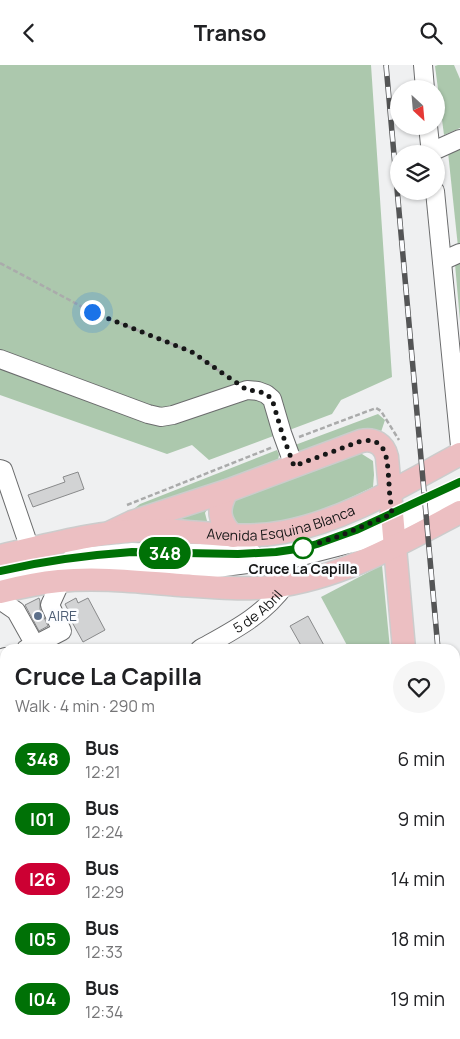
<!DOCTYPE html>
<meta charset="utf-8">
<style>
body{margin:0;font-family:Manrope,sans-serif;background:#f6f6f6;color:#202124;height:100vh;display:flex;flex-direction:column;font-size:19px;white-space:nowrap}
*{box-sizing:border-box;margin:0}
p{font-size:16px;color:#757577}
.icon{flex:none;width:28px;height:28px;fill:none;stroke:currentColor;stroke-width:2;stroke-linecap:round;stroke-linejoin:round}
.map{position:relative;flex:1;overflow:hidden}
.details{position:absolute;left:0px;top:579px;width:460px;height:396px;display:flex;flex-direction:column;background:#fff;border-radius:15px 15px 0 0;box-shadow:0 1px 4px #0004}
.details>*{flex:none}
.badge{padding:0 10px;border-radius:16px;font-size:18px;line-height:32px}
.needle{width:32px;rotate:154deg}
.buttons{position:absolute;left:390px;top:15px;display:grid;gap:10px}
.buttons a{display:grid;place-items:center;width:55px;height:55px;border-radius:50%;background:#fff;box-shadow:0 1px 4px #0004;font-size:25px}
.you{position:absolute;width:25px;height:25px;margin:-12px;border:4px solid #fff;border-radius:50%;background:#1a73e8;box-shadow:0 0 0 8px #1a73e833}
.map>.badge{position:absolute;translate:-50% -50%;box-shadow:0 0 0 2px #fff}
.round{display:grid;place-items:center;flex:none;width:52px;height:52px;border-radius:26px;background:#f6f6f6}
.headline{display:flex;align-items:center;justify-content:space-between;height:85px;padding:0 15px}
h1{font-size:24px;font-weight:700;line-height:38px}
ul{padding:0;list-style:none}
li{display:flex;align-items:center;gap:15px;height:60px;padding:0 15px}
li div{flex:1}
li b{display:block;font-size:19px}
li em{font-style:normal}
li .badge{min-width:55px;font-weight:700;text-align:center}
header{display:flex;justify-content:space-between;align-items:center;height:65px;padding:0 15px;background:#fff;font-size:22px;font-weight:700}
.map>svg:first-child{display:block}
.green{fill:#acc8ad}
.building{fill:#d2d3d4;stroke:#898a8b}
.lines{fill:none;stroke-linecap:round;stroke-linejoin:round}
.minor-casing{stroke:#6b6c6d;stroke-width:20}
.major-casing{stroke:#ccc;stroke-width:25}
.path{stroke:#aaabab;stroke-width:2.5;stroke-dasharray:5 2.5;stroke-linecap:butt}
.minor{stroke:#fff;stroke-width:18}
.major{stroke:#ecbfc2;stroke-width:22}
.rail-casing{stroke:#545556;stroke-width:5.5}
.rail{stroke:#fcfdff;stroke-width:4;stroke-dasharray:11;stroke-linecap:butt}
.line-casing{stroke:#fff;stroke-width:11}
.line{stroke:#007106;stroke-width:8}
.walk{stroke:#161717;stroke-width:5;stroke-dasharray:0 9}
.stop-dot{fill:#fff;stroke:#007106;stroke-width:2.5}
.service-dot{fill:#5c6f8a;stroke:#fcfdff;stroke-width:2}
.labels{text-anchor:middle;stroke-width:5;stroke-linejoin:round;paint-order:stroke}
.street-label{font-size:14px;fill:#161717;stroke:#fcfdff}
.stop-label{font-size:14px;font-weight:bold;fill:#161717;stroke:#fcfdff}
.service-label{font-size:14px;fill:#4e5e75;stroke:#fcfdff;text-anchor:start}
</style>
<header><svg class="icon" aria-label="back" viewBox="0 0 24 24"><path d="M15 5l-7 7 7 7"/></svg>Transo<svg class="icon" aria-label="search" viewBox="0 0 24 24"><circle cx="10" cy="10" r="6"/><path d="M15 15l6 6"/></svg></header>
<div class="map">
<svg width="460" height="974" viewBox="0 0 460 974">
<rect width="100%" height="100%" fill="#eff0f1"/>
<g class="green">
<path d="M0,0H371L392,312L341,335L332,349L209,395L192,380L167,389L0,330Z"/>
<path d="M438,0H454L460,14V63L444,70L435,1Z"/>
<path d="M460,82V181L458,182L448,87Z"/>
<path d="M460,197V256L455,199Z"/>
<path d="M378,349L385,355L381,367L304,392L296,388L295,380Z"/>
<path d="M277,385L279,390L277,401L130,447L140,439Z"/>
<path d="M351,388L362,389L373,396L374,410L373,422C334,441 272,470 228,456L235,434Z"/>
<path d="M210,439L205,448L207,456L213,462L160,455Z"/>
<path d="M382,500L390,584H349L321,532Z"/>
</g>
<g class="building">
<path d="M78,407L84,424L33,442L28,430L65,417L63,412Z"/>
<path d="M39,533L40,536V544L48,561L39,566L25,540Z"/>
<path d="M76,533L78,538L88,533L105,565L83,577L67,548L69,547L65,539Z"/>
<path d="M308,551L326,584H303L290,561Z"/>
</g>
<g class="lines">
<g class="minor-casing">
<g id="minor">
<path d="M423,0L425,24"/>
<path d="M428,61L431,89"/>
<path d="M431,87L460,74"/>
<path d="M435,126L460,381"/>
<path d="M442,196L460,188"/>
<path d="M0,294L148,349L161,352L173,350L247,325L258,326L266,329L272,334L282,368L294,401"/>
<path d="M0,404L3,405L30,484"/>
<path d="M72,493L132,487L253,489"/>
<path d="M0,515L35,508L88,502L209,504L294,493L360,476L378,468L460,426"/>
<path d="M0,535L16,546L35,580L26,584"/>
<path d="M35,580L62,566L50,540L61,516"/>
<path id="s1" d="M200,584C234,565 263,551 286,519"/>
<path d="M0,594L5,592"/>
<path d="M0,634L5,644"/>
<path d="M0,663L5,660"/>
<path d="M0,689L5,686"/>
<path d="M0,787L5,785"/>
<path d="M0,810L5,819"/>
<path d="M0,923L5,921"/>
<path d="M0,939L5,948"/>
<path d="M83,970L85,974"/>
<path d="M176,970L179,974"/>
<path d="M309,970L311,974"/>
<path d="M131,974L138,970"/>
</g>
</g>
<g class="major-casing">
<g id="major">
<path d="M227,426C217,444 218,456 233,471"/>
<path d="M111,467L132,457L227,426L361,376C374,373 384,379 387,392L404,584"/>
<path id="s2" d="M0,491C49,480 98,466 149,465C196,465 236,476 284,467C347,455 404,419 460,389"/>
<path d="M0,527C20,522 39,518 59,516C99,512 140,517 180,520C210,522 241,525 271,522C340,514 400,479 460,447"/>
<path d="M437,970V974"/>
</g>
</g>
<g class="path">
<path d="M0,198L92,247L192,287L231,314"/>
<path d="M299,372L376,343L381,346L399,375"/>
<path d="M127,440L273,382"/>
</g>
<use href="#minor" class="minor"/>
<use href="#major" class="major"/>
<g class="rail-casing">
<g id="rail">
<path d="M386,0L438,584"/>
<path d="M455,769L460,826"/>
</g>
</g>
<use href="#rail" class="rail"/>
</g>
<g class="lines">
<g class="line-casing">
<path id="line" d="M0,506C43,496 88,490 132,487L238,489L276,487L303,483L317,479L356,465L460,417"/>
</g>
<use href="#line" class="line"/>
<path class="walk" d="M92,247L192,287L247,325L258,326L266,329L272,334L282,368L294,401L361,376C389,371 387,398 389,417C389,428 391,438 392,449L337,472L303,483"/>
</g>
<circle class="stop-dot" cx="303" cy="483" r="10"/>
<circle class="service-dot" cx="38" cy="551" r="5"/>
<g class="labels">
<g class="street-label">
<text dy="5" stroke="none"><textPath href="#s2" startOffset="285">Avenida Esquina Blanca</textPath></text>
<text dy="5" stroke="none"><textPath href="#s1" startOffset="69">5 de Abril</textPath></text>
</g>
<g class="stop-label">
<text x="303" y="509">Cruce La Capilla</text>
</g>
<g class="service-label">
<text x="48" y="556">AIRE</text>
</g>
</g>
</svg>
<div class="buttons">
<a><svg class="needle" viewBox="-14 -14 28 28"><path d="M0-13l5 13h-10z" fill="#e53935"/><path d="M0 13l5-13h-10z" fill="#757577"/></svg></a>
<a><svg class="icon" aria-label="layers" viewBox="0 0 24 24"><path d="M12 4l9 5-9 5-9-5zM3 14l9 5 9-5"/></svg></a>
</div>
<div class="you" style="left:92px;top:247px"></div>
<b class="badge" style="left:165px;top:488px;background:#007106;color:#fff">348</b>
<section class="details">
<div class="headline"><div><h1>Cruce La Capilla</h1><p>Walk · 4 min · 290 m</p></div><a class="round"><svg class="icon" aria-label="heart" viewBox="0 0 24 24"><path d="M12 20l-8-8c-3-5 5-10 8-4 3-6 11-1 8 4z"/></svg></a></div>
<ul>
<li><span class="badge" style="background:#007106;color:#fff">348</span><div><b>Bus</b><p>12:21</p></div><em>6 min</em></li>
<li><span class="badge" style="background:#007106;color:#fff">I01</span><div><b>Bus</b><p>12:24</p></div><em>9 min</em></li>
<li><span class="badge" style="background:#c03;color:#fff">I26</span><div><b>Bus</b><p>12:29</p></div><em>14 min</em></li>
<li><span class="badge" style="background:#007106;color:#fff">I05</span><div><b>Bus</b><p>12:33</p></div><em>18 min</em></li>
<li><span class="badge" style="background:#007106;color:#fff">I04</span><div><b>Bus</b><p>12:34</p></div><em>19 min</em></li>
</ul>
</section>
</div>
